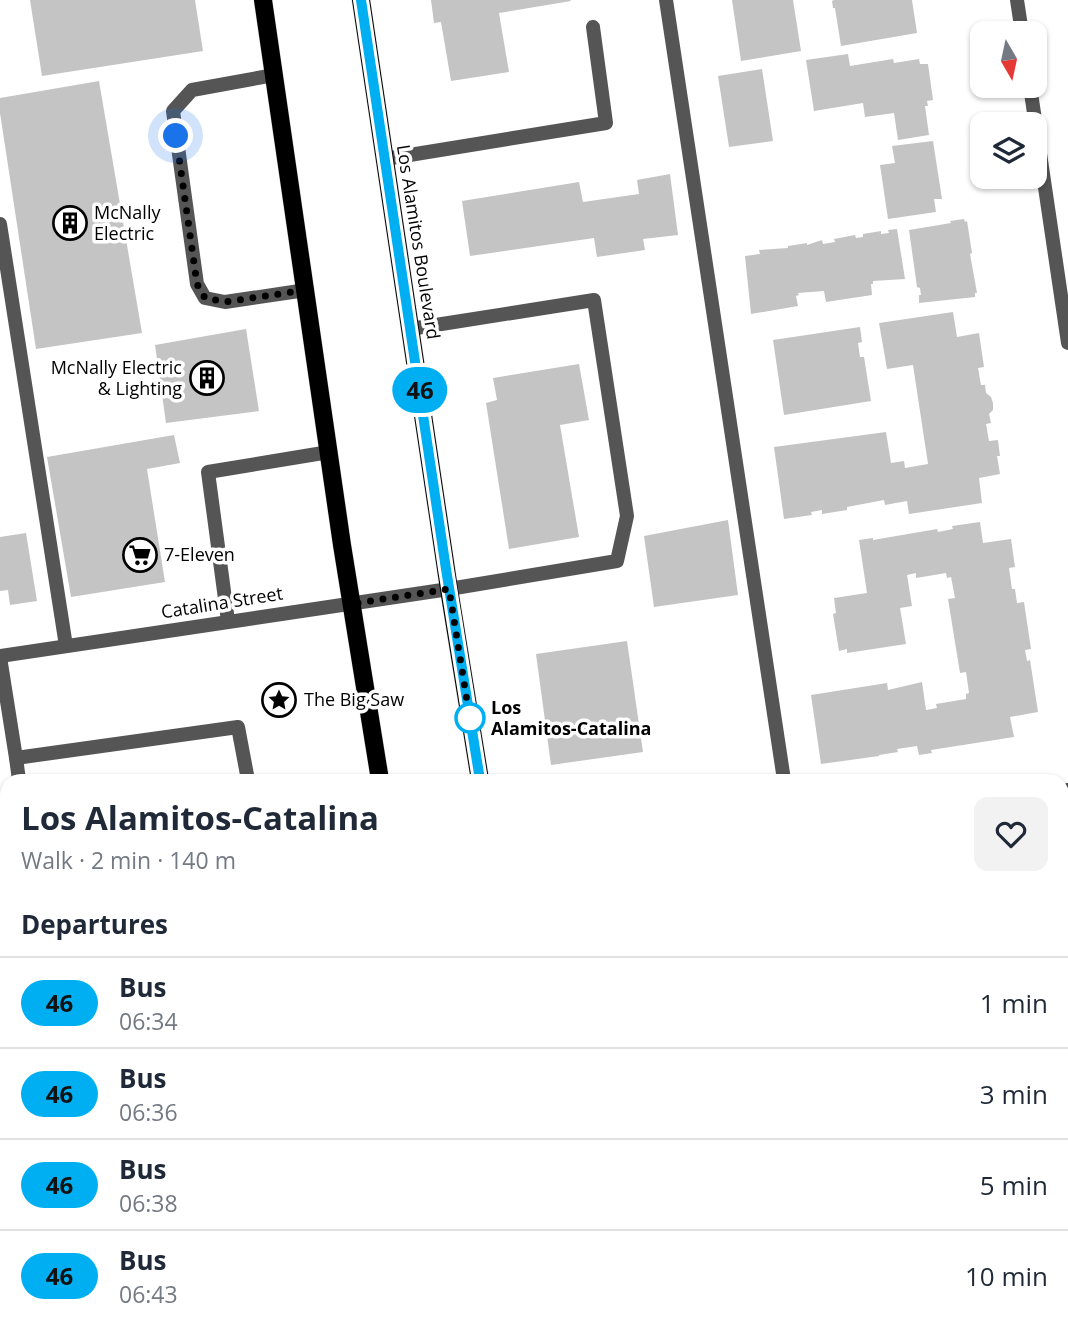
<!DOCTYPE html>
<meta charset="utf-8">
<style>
body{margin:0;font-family:"Open Sans",sans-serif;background:#f2f2f3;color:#1f2937;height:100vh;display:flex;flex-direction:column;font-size:26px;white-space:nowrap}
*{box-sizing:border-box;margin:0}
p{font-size:23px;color:#747a83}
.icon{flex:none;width:38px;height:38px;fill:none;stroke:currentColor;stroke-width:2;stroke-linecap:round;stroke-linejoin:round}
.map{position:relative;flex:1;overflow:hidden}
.sheet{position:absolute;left:0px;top:774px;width:1069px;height:562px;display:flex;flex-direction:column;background:#fff;border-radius:21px 21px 0 0;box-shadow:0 2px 5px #0004}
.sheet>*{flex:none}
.badge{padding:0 14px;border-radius:23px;font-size:24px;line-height:46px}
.needle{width:46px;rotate:171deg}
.buttons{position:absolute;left:970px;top:21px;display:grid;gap:14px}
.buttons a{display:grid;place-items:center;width:77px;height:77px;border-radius:14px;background:#fff;box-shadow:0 2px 5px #0004;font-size:35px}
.you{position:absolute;width:35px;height:35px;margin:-18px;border:5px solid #fff;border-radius:50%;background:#1a73e8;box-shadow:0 0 0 10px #1a73e833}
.map>.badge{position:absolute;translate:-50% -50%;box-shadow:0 0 0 4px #fff}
h2{padding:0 21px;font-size:26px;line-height:63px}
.round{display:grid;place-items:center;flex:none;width:74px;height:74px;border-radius:14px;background:#f2f2f3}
.overview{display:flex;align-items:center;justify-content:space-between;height:119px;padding:0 21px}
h1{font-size:33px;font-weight:700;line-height:52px}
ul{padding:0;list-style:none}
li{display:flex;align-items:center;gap:21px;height:91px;padding:0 21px;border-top:2px solid #e0e1e3}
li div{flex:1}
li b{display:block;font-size:26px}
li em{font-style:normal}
li .badge{min-width:77px;font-weight:700;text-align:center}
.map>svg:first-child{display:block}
.building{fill:#c4c4c4}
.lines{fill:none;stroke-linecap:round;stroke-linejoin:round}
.primary-casing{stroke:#dbdbdb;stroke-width:19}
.lane{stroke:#555;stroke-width:14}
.street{stroke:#555;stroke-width:14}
.primary{stroke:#000;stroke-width:18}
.line-casing{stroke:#fff;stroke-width:16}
.line{stroke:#00aff2;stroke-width:10}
.walk{stroke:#000;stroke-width:7;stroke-dasharray:0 12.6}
.stop-dot{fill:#fff;stroke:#00aff2;stroke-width:3.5}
.labels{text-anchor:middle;stroke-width:7;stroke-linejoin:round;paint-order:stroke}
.poi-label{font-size:18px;fill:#000;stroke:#fff;text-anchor:start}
.street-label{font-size:18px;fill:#000;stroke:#fff}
.stop-label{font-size:18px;font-weight:bold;fill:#000;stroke:#fff;text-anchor:start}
</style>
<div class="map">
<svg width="1068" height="1335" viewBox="0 0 1068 1335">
<rect width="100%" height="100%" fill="#fff"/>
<g class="building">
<path d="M30,0H195L203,51L42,76Z"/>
<path d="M431,0H570L571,1L499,13L509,72L451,81L441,22L434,23Z"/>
<path d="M732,0H793L801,51L741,61Z"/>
<path d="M834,0H912L917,33L841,46L835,8H833L832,1Z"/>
<path d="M848,54L850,66L893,59L894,63L919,59L920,64H928L933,100L927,101L928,106H925L929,135L898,140L894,113L865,117L863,103L814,111L806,60Z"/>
<path d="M762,69L773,141L729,147L718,76Z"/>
<path d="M99,81L142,333L36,349L0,113V98Z"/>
<path d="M933,141L942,199H934L936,212L888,219L880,165L895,163L892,146Z"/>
<path d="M670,174L678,235L643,239L645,250L597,257L594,238L470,256L462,201L579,182L583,202L639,194L637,180Z"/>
<path d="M964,219L965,222L967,221L972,253L970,254L977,293H975V297L919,303V295H921L920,288L917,287L909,230L951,223L950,221Z"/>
<path d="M897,229L905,279L873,281V284H871L872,295L826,302L824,291L798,293L799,295L796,296L798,306L751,314L745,256L760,254L759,250L788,248V246L807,243V245L822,240L823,244L835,242L834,239L855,235L856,238L863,237V234L881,231V234L889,233L888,230Z"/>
<path d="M953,312L957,337L979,333L984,367L978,368L981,385H985L986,393L991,397L993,403V410L989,414L991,423L986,424L989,441L998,440L1000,456H997L1000,474L979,478L982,503L909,514L907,501L885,505L884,500L847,507V510L822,514V510L811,512L812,515L784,519L774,447L886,432L891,463L904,461L905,468L928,464L913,365L887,369L879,323Z"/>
<path d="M860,327L862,342L858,343L860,357H864L871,401L784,415L773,340Z"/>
<path d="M246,329L259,411L166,423L155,345Z"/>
<path d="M579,364L589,420L560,425L579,537L509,549L486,403L497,400L493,378Z"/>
<path d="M174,435L180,463L147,469L165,582L71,597L47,457Z"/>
<path d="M728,520L738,595L654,607L644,536Z"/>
<path d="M980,522L983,543L1011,539L1015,567L1009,568L1012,589H1015L1017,603L1024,602L1031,649L1025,650L1027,661L1030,660L1038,712L1010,717L1014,737L931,750L932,753L919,755L917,746L897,749L898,752L879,755V756L821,764L811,695L887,683L888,690L922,682L926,710L937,708L936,704L966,699V694L969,693L966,672L960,673L948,599L955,598L951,577L947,578L946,573L916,578V573L907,575L912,606L900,608L906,644L847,653V649L839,651L833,614L836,613L834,598L867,593L859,540L873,538V540L937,529L938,532L953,529L952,526Z"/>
<path d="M26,533L37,601L10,605L8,590L0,591V537Z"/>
<path d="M627,641L643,752L551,765L536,654Z"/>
<path d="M7,947V1221L0,1222V948Z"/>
<path d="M1062,995L1068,1022V1033L1062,1034Z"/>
<path d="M1066,1052L1068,1138L1062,1139V1053Z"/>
<path d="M1068,1154V1231L1062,1232V1155Z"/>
<path d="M1068,1249V1335H1057L1056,1328H1062V1250Z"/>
<path d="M7,1250V1328L80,1330L64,1332L65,1335H0V1251Z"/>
</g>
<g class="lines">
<g class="primary-casing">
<g id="primary">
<path d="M263,0L342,545L380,780"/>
<path d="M361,0L449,589L480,780"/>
<path d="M468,1328L469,1335"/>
<path d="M564,1328L565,1335"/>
</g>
</g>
<g class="lane">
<path d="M666,0L784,780"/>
<path d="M274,75L192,90L173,111L197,284L205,298L225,302L306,290"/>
<path d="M385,159L606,123L593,27"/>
<path d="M0,224L66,646"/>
<path d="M410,329L594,300L627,516L617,561L449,589"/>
<path d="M228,621L208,472L329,452"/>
<path d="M0,657L16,758L238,727L248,780"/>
<path d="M16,758L19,780"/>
<path d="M0,863L7,862"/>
<path d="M870,1328L871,1335"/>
<path d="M751,1335L758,1328"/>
</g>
<g class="street">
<path d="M1017,0L1022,33"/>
<path d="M1030,86L1068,343"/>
<path d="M0,656L449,589"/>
<path d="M1062,791L1068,790"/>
</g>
<use href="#primary" class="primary"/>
</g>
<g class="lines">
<g class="line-casing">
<path id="line" d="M361,0L446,569L480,780"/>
</g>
<use href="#line" class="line"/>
<path class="walk" d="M176,136L197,284L205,298L225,302L306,290L351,604L449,589L471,726L470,718"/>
</g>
<defs>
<g id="building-ring" transform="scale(1.75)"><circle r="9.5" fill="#fff" stroke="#000" stroke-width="1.5"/><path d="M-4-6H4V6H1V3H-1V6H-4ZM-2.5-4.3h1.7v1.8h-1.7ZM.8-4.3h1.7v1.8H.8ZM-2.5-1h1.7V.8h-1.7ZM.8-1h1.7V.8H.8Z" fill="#000"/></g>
<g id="supermarket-ring" transform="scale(1.75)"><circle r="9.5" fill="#fff" stroke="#000" stroke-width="1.5"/><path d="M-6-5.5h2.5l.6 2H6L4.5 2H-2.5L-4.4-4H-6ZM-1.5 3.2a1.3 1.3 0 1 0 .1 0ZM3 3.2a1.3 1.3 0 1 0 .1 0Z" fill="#000"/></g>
<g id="sight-ring" transform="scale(1.75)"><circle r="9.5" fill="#fff" stroke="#000" stroke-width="1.5"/><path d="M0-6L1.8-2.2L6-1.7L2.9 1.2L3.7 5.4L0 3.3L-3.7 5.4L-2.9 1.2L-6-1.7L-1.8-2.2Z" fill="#000"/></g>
</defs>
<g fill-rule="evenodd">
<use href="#building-ring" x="70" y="223"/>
<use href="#building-ring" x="207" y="378"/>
<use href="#supermarket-ring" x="140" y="555"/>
<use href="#sight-ring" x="279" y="700"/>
</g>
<circle class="stop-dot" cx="470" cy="718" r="14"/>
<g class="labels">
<g class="poi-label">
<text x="94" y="219">McNally<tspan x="94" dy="21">Electric</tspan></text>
<text x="182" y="374" text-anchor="end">McNally Electric<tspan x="182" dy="21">&amp; Lighting</tspan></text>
<text x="164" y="561">7-Eleven</text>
<text x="304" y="706">The Big Saw</text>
</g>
<g class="street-label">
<text transform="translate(418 242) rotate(81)" y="6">Los Alamitos Boulevard</text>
<text transform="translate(222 603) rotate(-9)" y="6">Catalina Street</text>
</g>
<g class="stop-label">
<text x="491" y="714">Los<tspan x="491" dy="21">Alamitos-Catalina</tspan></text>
</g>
</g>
</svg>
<div class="buttons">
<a><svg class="needle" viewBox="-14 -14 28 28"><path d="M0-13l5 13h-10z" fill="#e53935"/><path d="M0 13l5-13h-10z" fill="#747a83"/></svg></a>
<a><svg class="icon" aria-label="layers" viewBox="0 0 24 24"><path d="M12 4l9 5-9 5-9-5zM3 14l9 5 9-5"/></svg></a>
</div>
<div class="you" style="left:176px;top:136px"></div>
<b class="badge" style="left:420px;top:390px;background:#00aff2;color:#111">46</b>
<section class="sheet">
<div class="overview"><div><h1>Los Alamitos-Catalina</h1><p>Walk · 2 min · 140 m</p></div><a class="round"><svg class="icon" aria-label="heart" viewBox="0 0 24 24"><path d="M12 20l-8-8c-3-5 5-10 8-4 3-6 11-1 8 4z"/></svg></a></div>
<h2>Departures</h2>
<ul>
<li><span class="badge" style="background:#00aff2;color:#111">46</span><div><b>Bus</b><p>06:34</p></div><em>1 min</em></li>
<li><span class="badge" style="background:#00aff2;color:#111">46</span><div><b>Bus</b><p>06:36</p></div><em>3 min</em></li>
<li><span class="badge" style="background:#00aff2;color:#111">46</span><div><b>Bus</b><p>06:38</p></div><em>5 min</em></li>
<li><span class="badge" style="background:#00aff2;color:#111">46</span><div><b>Bus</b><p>06:43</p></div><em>10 min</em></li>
</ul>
</section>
</div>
